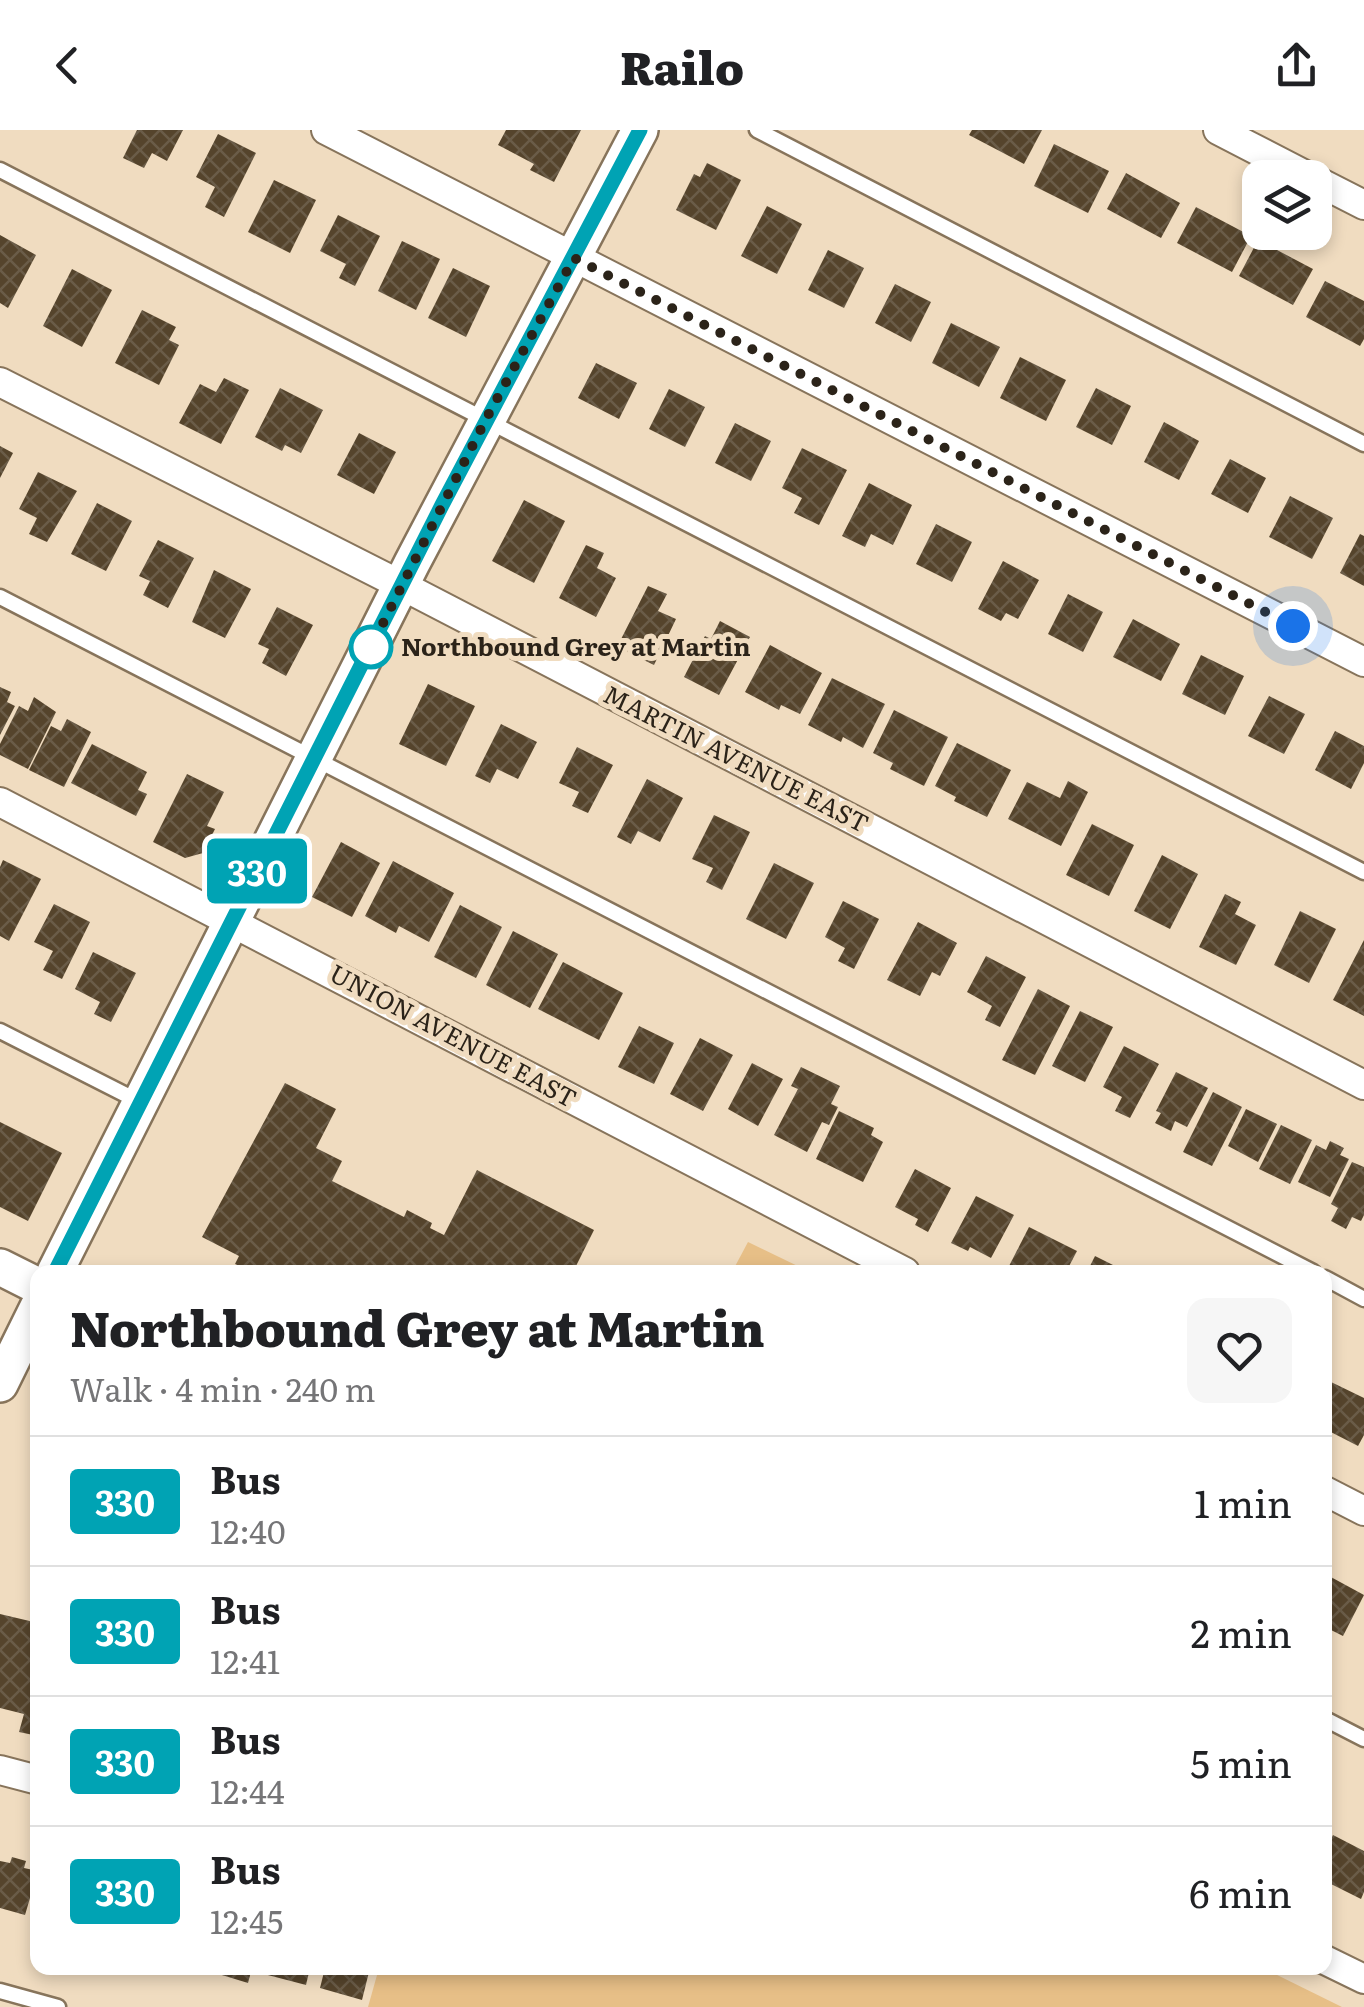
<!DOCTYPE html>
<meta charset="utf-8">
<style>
body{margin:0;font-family:Literata,serif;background:#f6f6f6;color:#202124;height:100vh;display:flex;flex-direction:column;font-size:38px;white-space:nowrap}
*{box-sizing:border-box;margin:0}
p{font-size:32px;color:#757577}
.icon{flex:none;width:55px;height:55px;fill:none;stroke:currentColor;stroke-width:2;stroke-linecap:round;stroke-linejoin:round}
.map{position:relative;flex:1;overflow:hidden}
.panel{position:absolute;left:30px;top:1135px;width:1302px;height:710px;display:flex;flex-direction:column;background:#fff;border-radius:20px;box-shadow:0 5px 15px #0003}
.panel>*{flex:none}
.badge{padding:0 20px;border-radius:8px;font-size:35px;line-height:65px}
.controls{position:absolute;left:1242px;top:30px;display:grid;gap:20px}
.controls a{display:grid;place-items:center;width:90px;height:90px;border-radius:20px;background:#fff;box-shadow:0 5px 15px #0003;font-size:50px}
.you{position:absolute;width:50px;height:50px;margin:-25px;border:8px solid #fff;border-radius:50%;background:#1a73e8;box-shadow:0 0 0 15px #1a73e833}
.map>.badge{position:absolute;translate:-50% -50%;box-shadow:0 0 0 5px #fff}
.round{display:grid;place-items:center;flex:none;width:105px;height:105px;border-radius:20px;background:#f6f6f6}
.headline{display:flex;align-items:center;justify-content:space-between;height:170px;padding:0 40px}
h1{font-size:48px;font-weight:800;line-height:75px}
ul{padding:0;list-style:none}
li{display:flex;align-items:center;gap:30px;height:130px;padding:0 40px;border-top:2px solid #e0e0e0}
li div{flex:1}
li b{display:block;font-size:38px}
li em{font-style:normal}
li .badge{min-width:110px;font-weight:700;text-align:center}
header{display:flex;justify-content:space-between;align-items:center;height:130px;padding:0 40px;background:#fff;font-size:45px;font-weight:800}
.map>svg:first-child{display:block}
.park{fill:#e7bf87}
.building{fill:url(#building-cross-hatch)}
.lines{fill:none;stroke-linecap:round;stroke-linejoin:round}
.service-casing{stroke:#87745b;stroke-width:19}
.minor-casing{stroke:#87745b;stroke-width:32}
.tertiary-casing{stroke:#87745b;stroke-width:40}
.service{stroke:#fff;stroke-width:14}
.minor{stroke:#fff;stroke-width:28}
.tertiary{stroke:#fff;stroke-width:35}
.line-casing{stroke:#fff;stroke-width:22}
.line{stroke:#00a3b4;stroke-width:15}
.walk{stroke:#2b2319;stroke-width:10;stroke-dasharray:0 18}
.stop-dot{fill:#fff;stroke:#00a3b4;stroke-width:5}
.labels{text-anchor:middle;stroke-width:10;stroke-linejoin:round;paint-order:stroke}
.stop-label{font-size:25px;font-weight:bold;fill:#2b2319;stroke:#f0dcc0;text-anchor:start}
.street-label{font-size:25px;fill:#2b2319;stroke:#f0dcc0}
</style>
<header><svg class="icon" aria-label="back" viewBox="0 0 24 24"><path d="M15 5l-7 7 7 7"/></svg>Railo<svg class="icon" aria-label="share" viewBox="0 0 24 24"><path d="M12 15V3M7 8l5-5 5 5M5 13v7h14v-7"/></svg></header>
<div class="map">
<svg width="1364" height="1877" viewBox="0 0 1364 1877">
<defs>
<pattern id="building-cross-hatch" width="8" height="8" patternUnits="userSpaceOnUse" patternTransform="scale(2.5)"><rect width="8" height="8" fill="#55442c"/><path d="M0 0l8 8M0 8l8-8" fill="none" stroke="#6a5c48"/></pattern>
</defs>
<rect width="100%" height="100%" fill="#f0dcc0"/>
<g class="park">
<path d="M748,1112L810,1142H732Z"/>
<path d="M379,1838H857L876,1843L879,1838H1263L1342,1877H368Z"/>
</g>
<g class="building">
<path d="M137,0H183L167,31L152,23L144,38L123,28Z"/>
<path d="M506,0H581L554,52L530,40L534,34L498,15Z"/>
<path d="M972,0H1042L1024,34L969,5Z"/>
<path d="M218,4L256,23L224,87L205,77L215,57L196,47Z"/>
<path d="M1054,14L1109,41L1088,83L1034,56Z"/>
<path d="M707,33L741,50L716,100L676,80L694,44L700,47Z"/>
<path d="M1126,43L1180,73L1161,108L1107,79Z"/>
<path d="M274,50L316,70L290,123L248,102Z"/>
<path d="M767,76L802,94L777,144L741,126Z"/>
<path d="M1196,77L1251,106L1232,142L1177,113Z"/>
<path d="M338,85L380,106L355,156L339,148L346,134L320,121Z"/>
<path d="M0,105L36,125L8,178L0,173Z"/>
<path d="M1258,110L1313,139L1293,175L1239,146Z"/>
<path d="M402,111L440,129L416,180L378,161Z"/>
<path d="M828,120L864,138L844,178L808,160Z"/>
<path d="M453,138L490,156L466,207L428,188Z"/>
<path d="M72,139L112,160L82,217L43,196Z"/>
<path d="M1325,151L1364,171V209L1360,216L1306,187Z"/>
<path d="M895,154L931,172L911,212L875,193Z"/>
<path d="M142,180L176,197L169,210L179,215L159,255L115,233Z"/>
<path d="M951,193L1000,217L979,257L932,233Z"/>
<path d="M1020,227L1066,250L1046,291L1000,268Z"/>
<path d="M596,233L637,253L619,289L578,268Z"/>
<path d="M224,248L249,260L221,314L179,293L200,254L216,262Z"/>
<path d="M280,258L323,280L301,323L285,315L282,321L255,307Z"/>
<path d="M1096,258L1131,276L1112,315L1076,297Z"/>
<path d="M669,259L705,277L685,317L649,299Z"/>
<path d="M1164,292L1199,311L1179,350L1144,332Z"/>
<path d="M735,293L771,311L751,351L715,333Z"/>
<path d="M359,303L396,322L374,364L337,345Z"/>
<path d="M0,316L13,323L0,348Z"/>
<path d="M802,318L847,340L819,395L794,383L802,368L782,358Z"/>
<path d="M1230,329L1266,348L1248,383L1211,364Z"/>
<path d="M38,342L77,361L47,412L29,404L37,388L19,379Z"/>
<path d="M869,353L912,375L893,415L871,404L865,417L842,406Z"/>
<path d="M1290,366L1333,388L1312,429L1269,407Z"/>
<path d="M524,370L565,391L534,453L492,431Z"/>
<path d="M97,373L132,391L106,441L71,424Z"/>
<path d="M936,394L972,412L952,452L916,434Z"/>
<path d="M1360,404L1364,406V456L1340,443Z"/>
<path d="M158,410L194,428L168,478L143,465L150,451L139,446Z"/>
<path d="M586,415L604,423L597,438L616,448L596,487L559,468Z"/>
<path d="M1003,431L1039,450L1018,489L1006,483L1001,491L978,479Z"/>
<path d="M214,440L251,459L225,508L192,492Z"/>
<path d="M648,456L667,464L658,481L676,489L654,535L617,517Z"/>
<path d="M1068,464L1103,482L1083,522L1048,504Z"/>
<path d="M277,477L313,495L286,546L262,533L269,519L258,514Z"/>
<path d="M1133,489L1180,514L1161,551L1113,527Z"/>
<path d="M720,491L750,507L719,565L684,547L705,506L711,509Z"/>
<path d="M770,515L822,543L800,584L781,575L779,580L745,562Z"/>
<path d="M1201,525L1244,546L1225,585L1182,564Z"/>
<path d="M832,548L885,574L863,618L843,607L841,612L808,595Z"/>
<path d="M428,554L475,576L446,636L399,614Z"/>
<path d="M0,557L11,562L7,572L15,576L0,605Z"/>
<path d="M1269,566L1305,584L1284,624L1248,606Z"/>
<path d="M34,567L56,582L28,639L0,625V614L19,576L28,581Z"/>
<path d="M894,580L948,607L924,656L890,639L893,633L873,623Z"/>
<path d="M67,589L91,602L64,657L29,640L51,596L61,601Z"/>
<path d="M501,594L537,612L518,649L497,639L490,653L475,646Z"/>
<path d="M1335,601L1364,616V633L1351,659L1315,640Z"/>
<path d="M957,613L1011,640L987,687L954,671L956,667L935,656Z"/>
<path d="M92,614L147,642L138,660L147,664L136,686L71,653Z"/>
<path d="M577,617L613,635L588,683L572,676L579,662L559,653Z"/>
<path d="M187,644L224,662L207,696L215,699L203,723L185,728L153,712Z"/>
<path d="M647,649L683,668L660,712L638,701L631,714L617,707Z"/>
<path d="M1068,651L1088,662L1061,716L1008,689L1027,652L1060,668Z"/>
<path d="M714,685L750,702L722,760L706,752L713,738L692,729Z"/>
<path d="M1092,694L1134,715L1109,766L1066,745Z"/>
<path d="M341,712L380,733L352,787L312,767Z"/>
<path d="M1162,725L1198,744L1170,799L1134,781Z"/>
<path d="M3,730L41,749L9,811L0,806V737Z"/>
<path d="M393,731L454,763L429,812L399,796L396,803L365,786Z"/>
<path d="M774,733L814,753L786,809L746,789Z"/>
<path d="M1225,764L1241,772L1235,784L1256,795L1236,835L1199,817Z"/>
<path d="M843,771L879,789L854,839L838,831L845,818L825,807Z"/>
<path d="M54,774L90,792L62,849L43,840L53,821L34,812Z"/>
<path d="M460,775L502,797L476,848L434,827Z"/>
<path d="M1300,781L1336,799L1309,853L1274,835Z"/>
<path d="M918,792L957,813L940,846L932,842L920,866L887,850Z"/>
<path d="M513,801L558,824L530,878L486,855Z"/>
<path d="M1364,810V886L1333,870Z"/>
<path d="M93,822L136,843L111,892L94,884L100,872L75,859Z"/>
<path d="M986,826L1026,847L1000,897L985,890L992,876L967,862Z"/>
<path d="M563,832L623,863L599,910L538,879Z"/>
<path d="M1038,859L1070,876L1035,945L1002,930Z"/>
<path d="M1080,881L1113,897L1085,952L1052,936Z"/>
<path d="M639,896L674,913L654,954L618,937Z"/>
<path d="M700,908L733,925L703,981L670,964Z"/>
<path d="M1124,916L1159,934L1130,988L1115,981L1122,967L1103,957Z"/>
<path d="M752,933L783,949L758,996L728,979Z"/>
<path d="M801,937L840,956L831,974L838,977L829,995L822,992L807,1022L774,1005L798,959L791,956Z"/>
<path d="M1176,942L1208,958L1187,997L1175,991L1171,1001L1155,993L1161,983L1156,981Z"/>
<path d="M285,953L336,979L316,1018L342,1031L332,1051L404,1087L407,1080L432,1093L430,1098L444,1105L477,1040L594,1100L573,1142H253L235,1134L239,1126L202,1107Z"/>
<path d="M1213,962L1242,977L1212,1036L1183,1022Z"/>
<path d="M1246,979L1277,994L1258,1032L1228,1016Z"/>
<path d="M839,981L874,998L871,1005L883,1012L863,1052L816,1029Z"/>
<path d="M0,992L62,1023L28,1091L0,1077Z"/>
<path d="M1281,995L1312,1010L1290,1054L1259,1039Z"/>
<path d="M1330,1011L1344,1018L1340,1025L1349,1029L1330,1067L1298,1052L1316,1015L1326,1020Z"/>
<path d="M1352,1032L1364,1037V1085L1361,1091L1352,1087L1346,1099L1331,1091L1338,1078L1331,1074Z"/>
<path d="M915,1039L951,1058L928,1102L915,1095L918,1089L895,1077Z"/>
<path d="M976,1066L1014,1085L991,1128L970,1117L968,1121L951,1113Z"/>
<path d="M1029,1097L1077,1121L1066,1142H1018L1008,1138Z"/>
<path d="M1095,1126L1127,1142H1087Z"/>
<path d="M1331,1252L1364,1268V1305L1358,1316L1325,1299V1263Z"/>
<path d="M1329,1446L1364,1465L1343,1506L1325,1497V1455Z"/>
<path d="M0,1484L38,1493V1606L19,1602L24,1584L0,1578Z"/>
<path d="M1333,1705L1364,1721V1762L1361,1769L1325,1751V1721Z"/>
<path d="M12,1727L26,1731L24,1738L38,1741L25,1785L0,1778V1731L10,1733Z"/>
<path d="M199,1838H252L248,1853Z"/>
<path d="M265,1838H310L306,1855L264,1844Z"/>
<path d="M325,1838H370L362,1870L320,1858Z"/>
</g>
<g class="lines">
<g class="service-casing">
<g id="service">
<path d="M757,0L1364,314"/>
<path d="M0,40L1364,742"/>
<path d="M0,467L1313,1142"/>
<path d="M0,901L138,971"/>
<path d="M1325,1148L1364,1169"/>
<path d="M1325,1589L1364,1609"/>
<path d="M0,1861L58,1877"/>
</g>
</g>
<g class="minor-casing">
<g id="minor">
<path d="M326,0L1364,532"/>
<path d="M1218,0L1311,48"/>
<path d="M1315,50L1364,75"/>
<path d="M0,252L401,455L1364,955"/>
<path d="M0,672L905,1142"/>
<path d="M1325,1361L1364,1381"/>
<path d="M0,1640L38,1650"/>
<path d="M1325,1830L1364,1849"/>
</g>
</g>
<g class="tertiary-casing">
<g id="tertiary">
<path d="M0,1137L38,1156"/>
<path d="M55,1142L412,433L640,0"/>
<path d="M0,1254L38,1177"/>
</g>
</g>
<use href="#service" class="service"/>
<use href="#minor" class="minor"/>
<use href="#tertiary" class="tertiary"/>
</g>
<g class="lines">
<g class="line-casing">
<path id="line" d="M55,1142L442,375L640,0"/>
</g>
<use href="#line" class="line"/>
<path class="walk" d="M371,517L365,529L486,289L574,128L1293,496"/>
</g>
<circle class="stop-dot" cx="371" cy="517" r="20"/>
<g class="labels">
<g class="stop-label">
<text x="401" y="526">Northbound Grey at Martin</text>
</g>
<g class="street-label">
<text transform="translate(736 629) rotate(27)" y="9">MARTIN AVENUE EAST</text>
<text transform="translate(453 906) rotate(28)" y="9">UNION AVENUE EAST</text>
</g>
</g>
</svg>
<div class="controls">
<a><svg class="icon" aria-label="layers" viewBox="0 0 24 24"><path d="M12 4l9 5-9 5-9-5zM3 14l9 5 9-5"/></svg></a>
</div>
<div class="you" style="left:1293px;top:496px"></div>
<b class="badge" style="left:257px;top:741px;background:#00a3b4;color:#fff">330</b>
<section class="panel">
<div class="headline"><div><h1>Northbound Grey at Martin</h1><p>Walk · 4 min · 240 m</p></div><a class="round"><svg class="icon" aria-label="heart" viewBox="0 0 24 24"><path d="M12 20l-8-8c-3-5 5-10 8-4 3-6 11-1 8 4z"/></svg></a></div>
<ul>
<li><span class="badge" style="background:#00a3b4;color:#fff">330</span><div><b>Bus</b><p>12:40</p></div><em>1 min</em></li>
<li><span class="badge" style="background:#00a3b4;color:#fff">330</span><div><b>Bus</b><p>12:41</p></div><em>2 min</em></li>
<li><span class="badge" style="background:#00a3b4;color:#fff">330</span><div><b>Bus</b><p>12:44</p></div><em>5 min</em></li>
<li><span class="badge" style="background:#00a3b4;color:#fff">330</span><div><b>Bus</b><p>12:45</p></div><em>6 min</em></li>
</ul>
</section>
</div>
